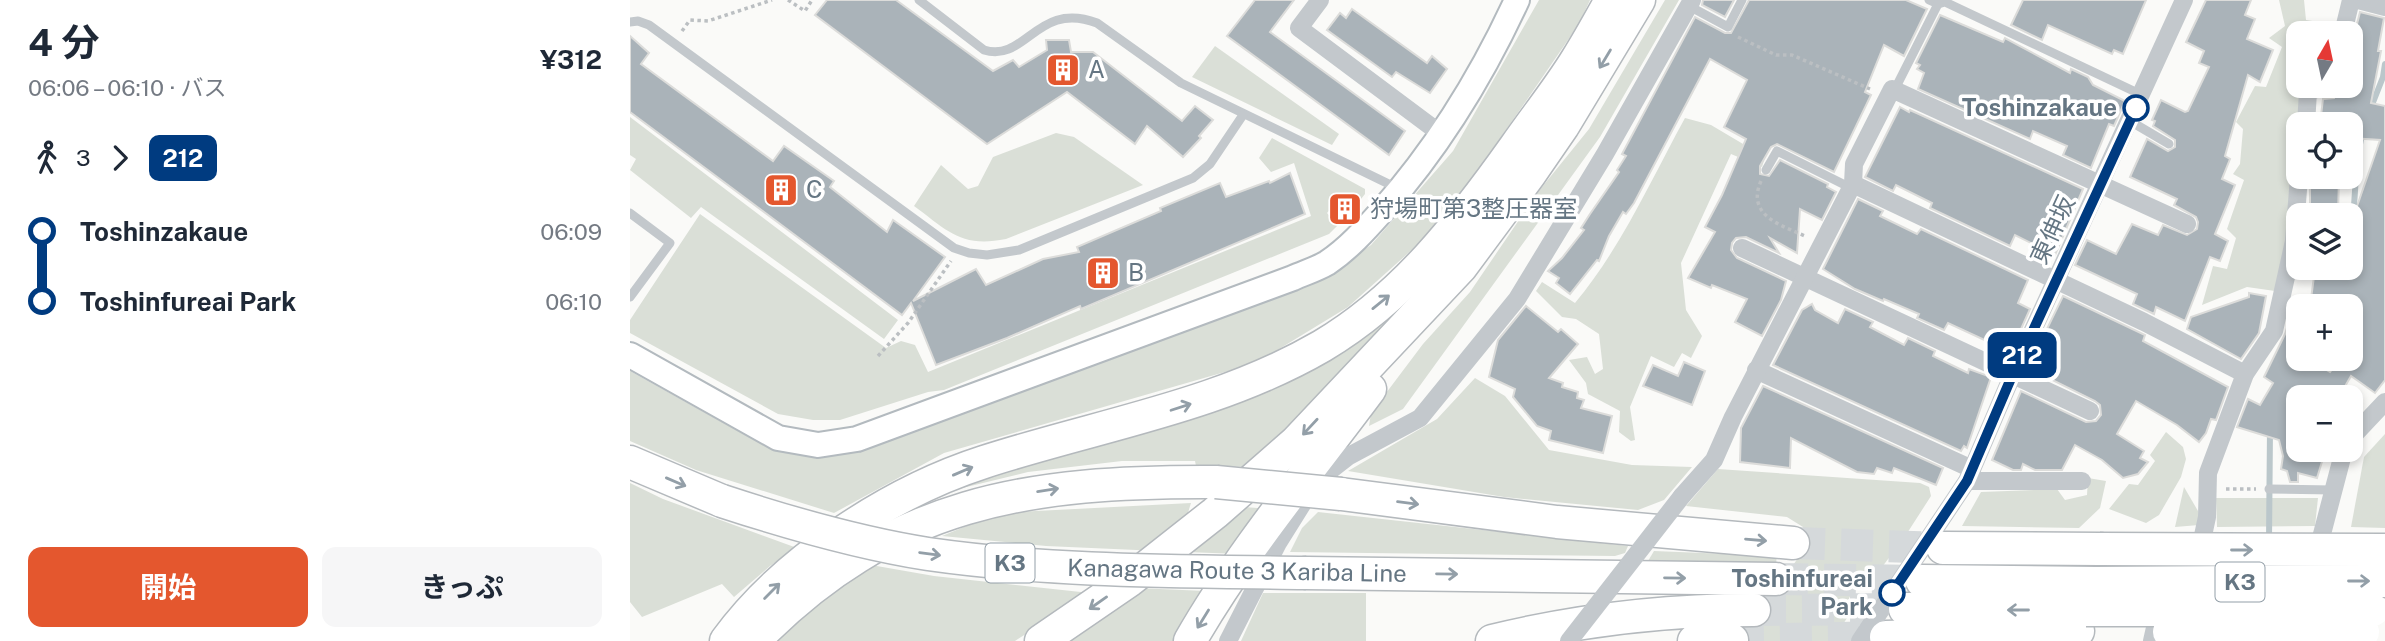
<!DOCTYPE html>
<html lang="ja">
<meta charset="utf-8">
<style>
body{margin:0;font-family:"Public Sans","Noto Sans JP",sans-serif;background:#f6f6f7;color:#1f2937;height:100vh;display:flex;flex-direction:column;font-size:26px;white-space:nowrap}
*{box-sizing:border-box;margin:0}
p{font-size:23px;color:#747a83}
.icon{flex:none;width:38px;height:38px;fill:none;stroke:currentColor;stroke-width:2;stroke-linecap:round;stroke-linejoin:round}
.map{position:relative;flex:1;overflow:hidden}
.drawer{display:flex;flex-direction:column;background:#fff;width:630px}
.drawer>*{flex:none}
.badge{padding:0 14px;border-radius:10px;font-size:24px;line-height:46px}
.needle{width:46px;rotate:9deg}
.fabs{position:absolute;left:1656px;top:21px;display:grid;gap:14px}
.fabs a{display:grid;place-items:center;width:77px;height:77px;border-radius:14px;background:#fff;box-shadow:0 4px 10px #0003;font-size:35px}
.map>.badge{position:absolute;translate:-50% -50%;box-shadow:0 0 0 4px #fff}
.legs{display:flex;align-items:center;gap:10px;height:77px;padding:0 28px;font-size:23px}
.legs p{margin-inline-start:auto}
.head{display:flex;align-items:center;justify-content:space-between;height:119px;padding:0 28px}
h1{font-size:38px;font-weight:700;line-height:52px}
.button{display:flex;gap:14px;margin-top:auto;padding:14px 28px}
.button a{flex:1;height:80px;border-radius:14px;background:#e4572e;color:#fff;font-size:28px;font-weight:700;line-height:80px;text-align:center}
.button a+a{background:#f6f6f7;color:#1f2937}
ul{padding:0 28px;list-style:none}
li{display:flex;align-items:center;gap:24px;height:70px;font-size:26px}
li i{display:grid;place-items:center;width:10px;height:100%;margin:0 9px;background:currentColor}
li i::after{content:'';width:18px;height:18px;margin:-9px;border:5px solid;border-radius:50%;background:#fff}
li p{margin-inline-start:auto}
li:first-child i{background:linear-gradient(#0000 50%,currentColor 0)}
li:last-child i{background:linear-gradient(currentColor 50%,#0000 0)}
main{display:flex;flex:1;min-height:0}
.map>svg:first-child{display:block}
.green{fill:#dadfd7}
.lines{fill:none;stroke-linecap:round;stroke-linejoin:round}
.stream{stroke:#bbc7cb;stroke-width:6}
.building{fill:#aab3b9;stroke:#dcdcda;stroke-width:2}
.highway-tunnel{stroke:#d5d9db;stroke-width:32;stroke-dasharray:32 16;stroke-linecap:butt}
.secondary-casing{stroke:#b3babf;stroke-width:28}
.highway-casing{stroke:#b4b9bd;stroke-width:35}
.path{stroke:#bbbfc2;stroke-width:3.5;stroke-dasharray:3.5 3.5;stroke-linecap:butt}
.lane{stroke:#c3c8cc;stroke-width:9}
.street{stroke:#c3c8cc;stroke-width:18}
.secondary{stroke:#fff;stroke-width:24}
.highway{stroke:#fff;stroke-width:32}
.highway-bridge-casing{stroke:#b4b9bd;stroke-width:35;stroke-linecap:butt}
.street-bridge{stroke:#c3c8cc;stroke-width:18}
.highway-bridge{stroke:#fff;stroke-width:32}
.oneway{stroke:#939fa8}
.line-1-casing{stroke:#fff;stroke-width:16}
.line-1{stroke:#003b80;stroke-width:10}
.stop-1-dot{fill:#fff;stroke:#003b80;stroke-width:3.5}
.labels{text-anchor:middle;stroke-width:7;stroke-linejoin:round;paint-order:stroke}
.shield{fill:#fff;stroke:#939fa8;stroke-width:2}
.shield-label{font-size:23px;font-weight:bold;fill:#657683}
.poi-label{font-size:24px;fill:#657683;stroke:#fff;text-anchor:start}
.stop-label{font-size:24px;font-weight:bold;fill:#657683;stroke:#fff;text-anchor:end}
.street-label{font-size:24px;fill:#657683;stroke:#fff}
</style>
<main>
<section class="drawer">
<div class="head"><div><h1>4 分</h1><p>06:06 – 06:10 · バス</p></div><b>¥312</b></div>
<div class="legs"><svg class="icon" aria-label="walk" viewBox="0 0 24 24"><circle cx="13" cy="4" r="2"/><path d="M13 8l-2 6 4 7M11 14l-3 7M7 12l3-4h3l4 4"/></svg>3<svg class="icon" aria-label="forward" viewBox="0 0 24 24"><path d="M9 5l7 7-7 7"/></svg><b class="badge" style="background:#003b80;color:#fff">212</b></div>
<ul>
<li><i style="color:#003b80"></i><b>Toshinzakaue</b><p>06:09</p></li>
<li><i style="color:#003b80"></i><b>Toshinfureai Park</b><p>06:10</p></li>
</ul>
<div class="button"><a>開始</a><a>きっぷ</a></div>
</section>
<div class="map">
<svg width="1755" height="641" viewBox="0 0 1755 641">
<rect width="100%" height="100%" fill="#fafaf8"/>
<g class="green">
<path d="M909,0H960L949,24L832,194L785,247L718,307L626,363L314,453L204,513L66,470L0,441V371L135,446L181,456L230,449L496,353L699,273L741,245L823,151Z"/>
<path d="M1035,0H1049L970,137L773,409L739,426L741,413L793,344L840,292L908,192L959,129Z"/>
<path d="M1649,0H1674L1676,20L1708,25L1706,33H1668V86H1675L1668,124L1658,240L1645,291L1617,287L1572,305L1583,266L1597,269L1606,238L1597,229L1614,180L1603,174L1610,164L1613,129L1606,122L1625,86L1636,87L1652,47L1639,38L1655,26Z"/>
<path d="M585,46L709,134L702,145L562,77Z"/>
<path d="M0,117L268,320L254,339L71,207L61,218L0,170L6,159L0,155Z"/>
<path d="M1055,118L1081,125L1135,157L1132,167L1101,154L1051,263L1056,310L1072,336L1061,358L1052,353L1044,367L1021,356L1000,407L1005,440L1001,441L989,432L990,411L958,394L956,383L939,360L957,357L965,374L973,369L969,334L946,319L932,317L906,291L912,282L945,303C991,248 1021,180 1055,118Z"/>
<path d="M426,133L444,137L513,185L376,239C331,248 318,231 284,206L311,165L338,189L348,186L363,157Z"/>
<path d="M642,138L735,189V194L727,204L715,193L697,213L708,225L699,234L314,390L298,392L210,420H183L148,414L0,333V320L70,214L256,348L271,341L285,345L298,372L681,216L664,163L641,172L629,158Z"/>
<path d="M826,259L626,467L566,466L565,461H492L398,472L324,490L389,463L564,416Z"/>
<path d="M845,378L875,396L919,450L1002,465L1062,467L1034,500L1008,510L874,497L718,471L807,419Z"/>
<path d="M1536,432L1553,447L1556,459L1551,477L1529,515L1516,523L1479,509L1499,484L1508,485L1525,461L1520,455Z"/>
<path d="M1755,434V528L1721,527L1734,457Z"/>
<path d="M1088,469L1290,483L1299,487L1301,496L1274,538L1249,571L1234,576L1219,598V615L1202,641H1112L1174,549L1173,527L1157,517L1056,506Z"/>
<path d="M1458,478L1476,481L1470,508L1449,528L1332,526L1351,492L1427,489L1435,500L1457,495Z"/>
<path d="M0,483L33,499L167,548L140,566L104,597L92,584L12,617L0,602Z"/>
<path d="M1554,487L1568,511L1569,525L1545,527Z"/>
<path d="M1586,498H1688L1685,526L1587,527Z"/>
<path d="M561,503L553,529L529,551L416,546L312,536L368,513Z"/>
<path d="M614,507L641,509L609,554L556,552Z"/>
<path d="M688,512L998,546L995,553L985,556L660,552L672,528Z"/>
<path d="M1024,551L1147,556L1146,563L1018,561Z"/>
<path d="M241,565L304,576L460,593L385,641H144L169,618Z"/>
<path d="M506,588L576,591L547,641H438Z"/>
<path d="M633,593H736V641H611Z"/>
</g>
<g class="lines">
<g class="stream">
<path d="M1740,110L1753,77L1755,64"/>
<path d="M1720,268L1727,160L1732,134"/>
<path d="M1639,541L1640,430"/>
</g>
</g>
<g class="building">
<path d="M197,0H266L363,71L383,60L389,67L417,50L416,40H439L441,52H463L552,121L565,106L583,120L569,136L571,138L553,157L517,126L505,144L437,92L357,144L185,15Z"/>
<path d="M625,0H664L640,32L775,131L759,155L597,36Z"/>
<path d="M1073,0H1104L1095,17L1072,5Z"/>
<path d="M1119,0H1276L1297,9L1274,56L1254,45L1235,92L1241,95L1204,172L1147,144L1141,147L1130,166V174L1139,176L1150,160L1198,184L1197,187L1206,192L1192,220L1170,209L1167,253L1140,238L1149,253L1116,237L1106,238L1102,243L1101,250L1107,258L1156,281L1151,300L1132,336L1105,322L1117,299L1082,285L1081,288L1058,278L1085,232L1075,227L1092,195L1116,139L1094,127L1117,80L1080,59L1004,203L996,214L993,212L979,236L969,261L967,260L940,294L926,283L929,278L918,271L932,258L954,230L951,228L960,214L989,172L987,170L996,156L992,154L1065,17L1095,33H1101Z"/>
<path d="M1393,0H1516L1493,54L1484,50L1482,54L1418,25L1412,40L1381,25Z"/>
<path d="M1576,0H1621L1615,15L1625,19L1617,39L1643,50L1630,82L1618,75L1595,156L1600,159L1592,179L1605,185L1585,234L1598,241L1590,261L1580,257L1555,321L1526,307L1524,314L1503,304L1507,294L1445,265L1457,240L1486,254L1502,224L1528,235L1533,225L1557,235L1567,229L1568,222L1566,217L1544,205L1547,199L1500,177L1517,139L1538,151L1545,147V140L1523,126L1525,121L1522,120L1531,100L1555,112L1558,111L1579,67L1569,63L1574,51L1556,42Z"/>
<path d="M722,9L797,63L802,56L817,69L800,93L766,72L762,77L697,30L710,13L716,18Z"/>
<path d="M1730,12L1754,18L1748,51H1751L1741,103L1755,106V380L1745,393L1721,376L1709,397H1668V450L1694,455L1687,478L1668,473V482H1660L1657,471L1651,469L1653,456L1649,440L1607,427L1618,399L1630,405L1643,383L1634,377L1655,334L1667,298L1668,359H1678L1700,372L1710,359H1720V346L1723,342L1720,340V306H1680L1685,269L1728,274L1729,215H1724L1750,140L1720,138V124H1690L1693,99L1704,98L1706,88L1720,90V42L1724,36Z"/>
<path d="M1310,15L1373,42L1375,38L1440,73L1441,69L1458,77L1463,85L1495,101L1484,126L1479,124L1461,168L1433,155L1437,146L1403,131L1400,139L1288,89L1294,73L1287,69L1290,65L1286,63Z"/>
<path d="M0,36L19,53L11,64L143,161L154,146L204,181L200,187L257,232L263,220L315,257L283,301L346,269L356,285L413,259L449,252L447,247L531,211L530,208L590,183L596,197L639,181L640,183L660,173L675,214L451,309L450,306L377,338L306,365L281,303L272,315L0,112Z"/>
<path d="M1270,107L1279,112L1280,110L1453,189L1425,255L1385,235L1380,246L1300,208L1302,203L1266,185L1263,191L1235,177Z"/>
<path d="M1709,177L1708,215H1680V178Z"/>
<path d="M1228,199L1253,211L1250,216L1287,234L1291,229L1398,280L1388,303L1400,309L1378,358L1357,350L1361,343L1318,323L1314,330L1287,318L1289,314L1254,299L1253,301L1225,289L1193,269Z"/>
<path d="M1619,293L1636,296L1629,333L1611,359L1557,329L1561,317L1619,297Z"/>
<path d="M1433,296L1515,335L1513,341L1598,387L1586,420L1581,419L1576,433L1569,442L1547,425L1506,401L1487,434L1514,451L1510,458L1518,462L1508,474L1493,478L1472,460L1445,445L1432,470H1405L1393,464L1391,470H1383L1362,460L1391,391L1456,422L1466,421L1471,415L1470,405L1465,401L1398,368Z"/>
<path d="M1182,304L1185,310L1208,323L1215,309L1243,322L1240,327L1274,345L1278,338L1305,351L1303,356L1338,373L1339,369L1361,377L1337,448L1334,446L1331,451L1143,365L1172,310Z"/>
<path d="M896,306L928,332L931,329L948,344L919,378L933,383L932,387L948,392L947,398L954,400L951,408L982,416L973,453L919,440L921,431L907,426L883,397L885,389L859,377L868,340Z"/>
<path d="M1054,362L1075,371L1062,405L1013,386L1023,365L1048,376Z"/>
<path d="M1133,386L1313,468L1306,485L1264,468L1262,473L1247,468L1244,474L1227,472L1161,438L1160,468L1110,462L1111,428Z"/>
</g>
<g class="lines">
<g class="highway-tunnel">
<path d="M1163,543L1313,548"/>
<path d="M1146,579L1292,581"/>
<path d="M1124,610L1275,609"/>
<path d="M1102,640L1256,637"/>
</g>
<g class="secondary-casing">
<path id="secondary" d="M0,355L148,438L188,445L227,439L663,278C674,273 687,269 697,263C718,249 735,230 751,212C807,149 852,76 887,0"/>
</g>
<g class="highway-casing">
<g id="highway">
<path d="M0,462L92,501"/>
<path d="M711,494L927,522L1163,543"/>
<path d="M1313,548L1470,549"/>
<path d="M676,573L1146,579"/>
<path d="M1292,581L1465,583"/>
<path d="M1275,609L1456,610"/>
<path d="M1256,637L1448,631"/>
<path d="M96,641C154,561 261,492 354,462C468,425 587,407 692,346C773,298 831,223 885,147C905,118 928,90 947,59C959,40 970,20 981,0"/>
<path d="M124,641C261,500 399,481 586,482"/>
<path d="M411,641L500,580L585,513L666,442L831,267L900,174L933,126L1009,0"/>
<path d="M560,641C611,552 679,471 740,389"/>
<path d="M862,641C948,620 1035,610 1124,610"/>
<path d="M1064,641L1102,640"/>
</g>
</g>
<g class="path">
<path d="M158,0L175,11L182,0"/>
<path d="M52,31L60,20L78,21L142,0"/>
<path d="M1108,37L1146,55H1162L1240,89"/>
<path d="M1131,181C1116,215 1150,225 1175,236"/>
<path d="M248,356L278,323L321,261"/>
<path d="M1596,489H1626"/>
</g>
<g class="lane">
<path d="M289,0L354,50C396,63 407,0 467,23L551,83L767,188"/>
<path d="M1299,0L1308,4L1315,2L1512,95"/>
<path d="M1059,6L1098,27L1112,0"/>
<path d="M0,22L8,21L19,25L324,248L339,253L357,255L389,250L563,178L580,164L613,115"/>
<path d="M1264,91L1308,4"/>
<path d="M1500,121L1539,144"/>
<path d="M1136,170L1147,151L1221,188"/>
<path d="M0,213L40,243L0,297"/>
<path d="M1639,489L1703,490"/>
</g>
<g class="street">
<path d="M690,0L669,28L811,134"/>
<path d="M1728,0L1755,7"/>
<path d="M1713,33L1721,0"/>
<path d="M1676,124L1678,92L1694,86"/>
<path d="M1223,184L1514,322L1615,374"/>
<path d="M1112,248L1460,411"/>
<path d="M1126,370L1342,469"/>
<path d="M1720,439L1755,402"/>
<path d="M1337,481H1452"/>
<path d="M1052,496L1084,460L1103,417L1223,184L1224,164L1262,89L1557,224"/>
<path d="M1686,557L1714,450"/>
<path d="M1545,584L1568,559L1577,517L1578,473L1615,374L1644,331L1664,241L1669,177"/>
<path d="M598,641L648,543L678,495L701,470L719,456L790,418L887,299L975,154L1062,0"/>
<path d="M1230,641L1337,481L1382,376L1554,0"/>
<path d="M1522,641L1529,610"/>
</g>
<use href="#secondary" class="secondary"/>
<use href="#highway" class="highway"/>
<g class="highway-bridge-casing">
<g id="highway-bridge">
<path d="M586,482L711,494"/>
<path d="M92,501C159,523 228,543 298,554C424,572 549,571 676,573"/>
<path d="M1470,549L1755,550"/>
<path d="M1465,583L1755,581"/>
<path d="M1456,610H1743"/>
<path d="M1539,632H1733"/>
</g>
</g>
<path class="street-bridge" d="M939,641L1052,496"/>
<use href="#highway-bridge" class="highway-bridge"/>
</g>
<defs><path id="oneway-shaft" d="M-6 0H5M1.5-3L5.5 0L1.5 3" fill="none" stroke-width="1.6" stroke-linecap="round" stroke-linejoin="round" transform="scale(1.75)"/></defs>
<g class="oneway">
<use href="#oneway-shaft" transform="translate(975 59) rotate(121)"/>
<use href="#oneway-shaft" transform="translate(751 302) rotate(-39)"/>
<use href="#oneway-shaft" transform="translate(551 407) rotate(-18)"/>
<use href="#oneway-shaft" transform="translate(680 427) rotate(133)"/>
<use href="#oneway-shaft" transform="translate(333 471) rotate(-23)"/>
<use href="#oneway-shaft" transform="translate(46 482) rotate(23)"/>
<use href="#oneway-shaft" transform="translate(418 490) rotate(-9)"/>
<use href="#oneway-shaft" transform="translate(778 503) rotate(7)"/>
<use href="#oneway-shaft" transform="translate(1126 540) rotate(5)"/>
<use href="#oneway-shaft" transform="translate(1612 550)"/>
<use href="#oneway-shaft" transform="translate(300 554) rotate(8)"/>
<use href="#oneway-shaft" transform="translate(817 574) rotate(1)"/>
<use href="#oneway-shaft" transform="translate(1045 578) rotate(1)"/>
<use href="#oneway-shaft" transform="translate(1729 581)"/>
<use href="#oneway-shaft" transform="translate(142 591) rotate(-45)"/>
<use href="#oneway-shaft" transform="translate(468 603) rotate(145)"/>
<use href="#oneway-shaft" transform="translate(1388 610) rotate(-180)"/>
<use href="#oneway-shaft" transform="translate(573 619) rotate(122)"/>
</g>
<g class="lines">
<g class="line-1-casing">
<path id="line-1" d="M1262,593L1337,481L1382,376L1506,108"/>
</g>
<use href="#line-1" class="line-1"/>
</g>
<defs>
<g id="building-square" transform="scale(1.75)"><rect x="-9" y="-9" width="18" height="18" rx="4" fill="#e4572e" stroke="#fff"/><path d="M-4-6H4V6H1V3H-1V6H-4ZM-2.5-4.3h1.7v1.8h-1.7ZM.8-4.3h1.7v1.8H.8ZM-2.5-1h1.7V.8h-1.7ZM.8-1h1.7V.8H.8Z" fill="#fff"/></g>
</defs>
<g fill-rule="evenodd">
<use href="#building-square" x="433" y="70"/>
<use href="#building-square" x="151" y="190"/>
<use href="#building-square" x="715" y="209"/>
<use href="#building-square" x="473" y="273"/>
</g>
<g class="stop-1-dot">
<circle cx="1506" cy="108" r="12"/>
<circle cx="1262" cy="593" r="12"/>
</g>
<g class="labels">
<g class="shield">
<rect x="355.5" y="543.5" width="49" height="39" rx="5"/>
<rect x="1585.5" y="562.5" width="49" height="39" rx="5"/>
</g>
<g class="shield-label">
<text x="380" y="571">K3</text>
<text x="1610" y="590">K3</text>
</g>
<g class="poi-label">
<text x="458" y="78">A</text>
<text x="176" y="198">C</text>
<text x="740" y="217">狩場町第3整圧器室</text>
<text x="498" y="281">B</text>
</g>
<g class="stop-label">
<text x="1487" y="116">Toshinzakaue</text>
<text x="1243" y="587">Toshinfureai<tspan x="1243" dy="28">Park</tspan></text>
</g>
<g class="street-label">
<text transform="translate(1423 230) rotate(-65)" y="8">東伸坂</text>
<text transform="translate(607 571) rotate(1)" y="8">Kanagawa Route 3 Kariba Line</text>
</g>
</g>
</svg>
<div class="fabs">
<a><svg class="needle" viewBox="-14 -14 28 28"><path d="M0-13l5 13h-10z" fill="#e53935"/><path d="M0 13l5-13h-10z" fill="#747a83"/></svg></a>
<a><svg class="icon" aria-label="locate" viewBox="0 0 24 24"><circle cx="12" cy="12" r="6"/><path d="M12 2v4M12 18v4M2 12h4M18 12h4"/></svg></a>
<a><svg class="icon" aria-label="layers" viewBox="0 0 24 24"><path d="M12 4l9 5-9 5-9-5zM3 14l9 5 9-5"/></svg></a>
<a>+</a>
<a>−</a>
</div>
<b class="badge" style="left:1392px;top:355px;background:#003b80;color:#fff">212</b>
</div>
</main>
